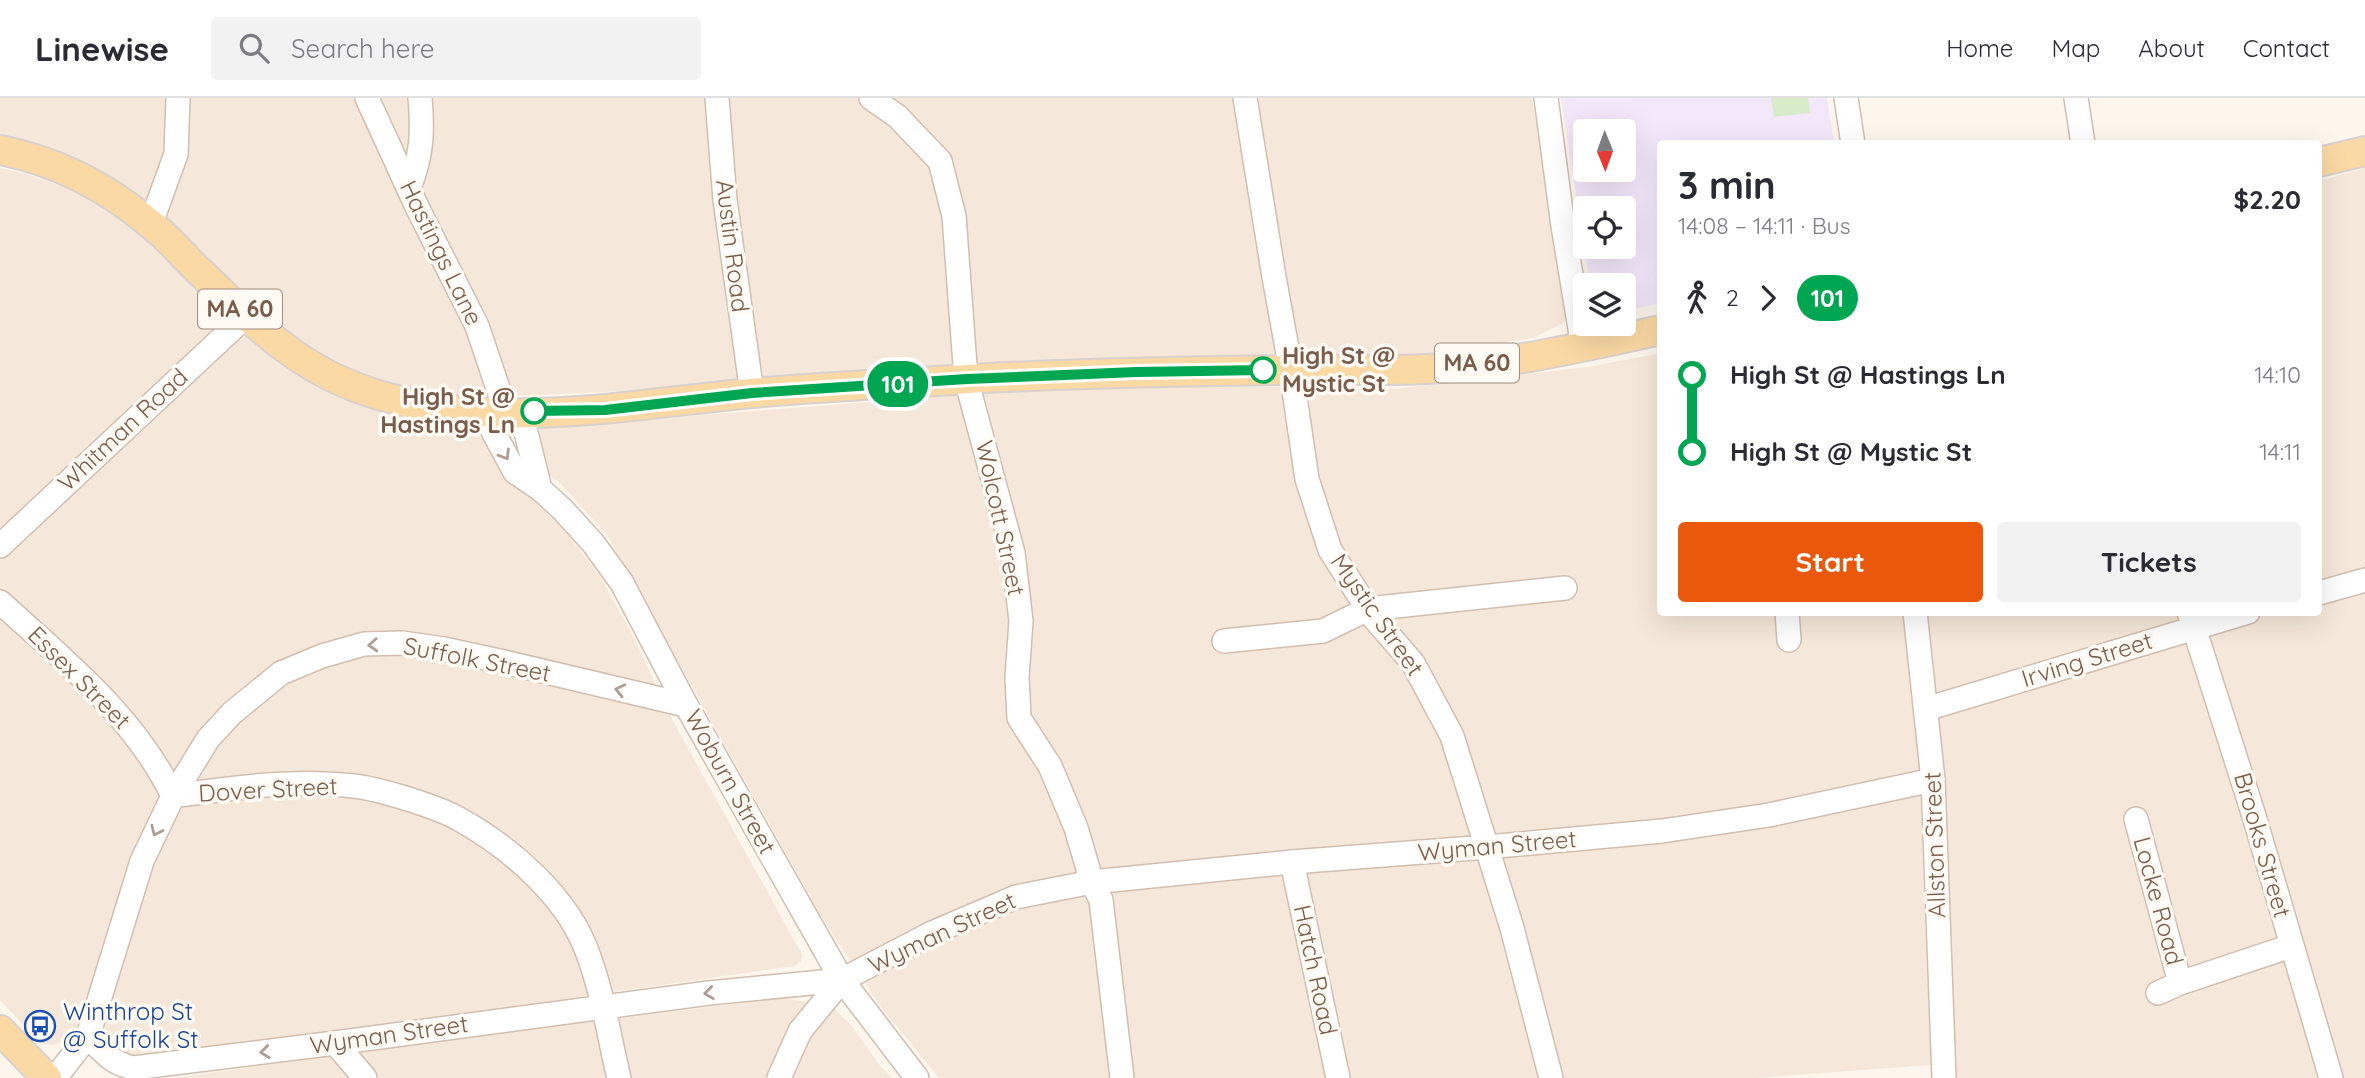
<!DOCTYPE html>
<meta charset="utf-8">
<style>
body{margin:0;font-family:Quicksand,sans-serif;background:#f2f2f3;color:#2b2b33;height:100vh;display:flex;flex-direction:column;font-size:26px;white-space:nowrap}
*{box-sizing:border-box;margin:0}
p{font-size:23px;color:#7c7c81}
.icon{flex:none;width:38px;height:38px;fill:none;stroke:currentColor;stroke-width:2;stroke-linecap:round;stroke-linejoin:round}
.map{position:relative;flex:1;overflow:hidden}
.side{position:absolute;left:1657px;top:42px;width:665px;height:476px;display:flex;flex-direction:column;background:#fff;border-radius:7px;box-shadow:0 7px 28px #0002}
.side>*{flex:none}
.badge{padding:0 14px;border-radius:23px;font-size:24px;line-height:46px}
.needle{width:46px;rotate:179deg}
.buttons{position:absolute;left:1573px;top:21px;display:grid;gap:14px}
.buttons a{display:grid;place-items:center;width:63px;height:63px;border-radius:7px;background:#fff;box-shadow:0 7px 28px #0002;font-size:35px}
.map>.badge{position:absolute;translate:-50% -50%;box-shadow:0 0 0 4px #fff}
.legs{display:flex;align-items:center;gap:10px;height:77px;padding:0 21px;font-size:23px}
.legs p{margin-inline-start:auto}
.overview{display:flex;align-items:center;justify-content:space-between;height:119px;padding:0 21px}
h1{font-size:38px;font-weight:700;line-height:52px}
.primary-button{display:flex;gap:14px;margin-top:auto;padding:14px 21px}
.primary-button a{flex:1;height:80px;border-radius:7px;background:#ea580c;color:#fff;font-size:28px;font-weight:700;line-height:80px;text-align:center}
.primary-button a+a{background:#f2f2f3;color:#2b2b33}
ul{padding:0 21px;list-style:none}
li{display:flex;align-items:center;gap:24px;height:77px;font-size:26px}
li i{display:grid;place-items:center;width:10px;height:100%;margin:0 9px;background:currentColor}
li i::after{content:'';width:18px;height:18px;margin:-9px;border:5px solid;border-radius:50%;background:#fff}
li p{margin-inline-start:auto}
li:first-child i{background:linear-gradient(#0000 50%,currentColor 0)}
li:last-child i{background:linear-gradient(currentColor 50%,#0000 0)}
header{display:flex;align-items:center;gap:42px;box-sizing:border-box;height:98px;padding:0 35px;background:#fff;border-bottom:2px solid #e1e1e2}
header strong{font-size:33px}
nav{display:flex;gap:38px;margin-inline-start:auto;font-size:24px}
.search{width:490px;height:63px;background:#f2f2f3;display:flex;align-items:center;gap:18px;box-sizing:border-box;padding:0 24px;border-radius:7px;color:#7c7c81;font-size:26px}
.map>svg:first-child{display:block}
.residential{fill:#f5e8da}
.education{fill:#f3e8fa;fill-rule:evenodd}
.green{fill:#d8ecc9}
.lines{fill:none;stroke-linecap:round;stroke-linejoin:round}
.minor-casing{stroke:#d1beb0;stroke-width:26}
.major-casing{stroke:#dad1cd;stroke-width:32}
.minor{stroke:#fff;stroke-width:23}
.major{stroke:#fbd9a5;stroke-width:28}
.oneway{stroke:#af9d94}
.line-1-casing{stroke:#fff;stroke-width:16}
.line-1{stroke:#00a651;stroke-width:10}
.stop-1-dot{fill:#fff;stroke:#00a651;stroke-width:3.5}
.labels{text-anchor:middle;stroke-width:7;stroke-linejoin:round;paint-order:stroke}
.shield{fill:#fffaf3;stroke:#a28b7f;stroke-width:2}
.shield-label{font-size:23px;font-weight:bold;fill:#7a5c4d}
.street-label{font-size:24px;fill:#7a5c4d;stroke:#fffaf3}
.stop-label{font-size:24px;font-weight:bold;fill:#7a5c4d;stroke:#fffaf3;text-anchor:start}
.transit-label{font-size:24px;fill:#164399;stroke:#fffaf3;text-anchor:start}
</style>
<header>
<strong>Linewise</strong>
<div class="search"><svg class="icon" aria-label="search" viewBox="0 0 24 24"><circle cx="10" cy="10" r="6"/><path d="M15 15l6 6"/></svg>Search here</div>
<nav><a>Home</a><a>Map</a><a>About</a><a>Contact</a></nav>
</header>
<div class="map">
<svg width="2365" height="980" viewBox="0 0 2365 980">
<rect width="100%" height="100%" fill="#fdf6ec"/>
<g class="residential">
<path d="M0,0H1532L1567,219L1562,226L1533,240L1413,259L1249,257L1049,262L715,289L448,301L377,283L302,245L212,169L133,92L66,57L0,40Z"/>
<path d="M0,70L24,75L77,94L127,126L279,266L338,299L396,320L471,333L478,337L492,351L512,383L560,427L599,477L631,534L673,623L794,842L802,856L801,863L794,868L316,937L134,958L117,956L99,941L74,934L65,943L54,947L40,945L0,902Z"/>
<path d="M2365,70V980H1954L1925,515L2319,514V83Z"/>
<path d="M1661,255V514L1905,515L1916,590L1931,967L1756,980H939L881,909L821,818L607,437L561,386L544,373L536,334L545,329L1104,286L1394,291L1588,269Z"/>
<path d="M784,900L833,909L851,927L881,969L892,980H175L451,941Z"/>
</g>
<path class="education" d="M1561,0H1827L1834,45L1661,46V205L1624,213V187H1590ZM1586,33H1624V72H1586ZM1586,110H1624V149H1586Z"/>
<path class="green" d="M1771,0H1808L1810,15L1774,19Z"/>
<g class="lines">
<g class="minor-casing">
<g id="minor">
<path d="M367,0L417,109L477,228L506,314"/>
<path d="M717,0L725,102L752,295"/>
<path d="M871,0L897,18L940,63L954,118L966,281L1013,455L1021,523L1017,579L1019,620L1050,668L1076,730L1092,784L1101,802L1122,980"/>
<path d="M1245,0L1274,179L1291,272L1307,381L1330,452L1373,519L1413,565L1452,638L1512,830L1551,980"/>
<path d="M1546,0L1563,128L1583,249"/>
<path d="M1846,0L1853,46"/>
<path d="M2076,0L2083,46"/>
<path d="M409,90C422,57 423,35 420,0"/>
<path d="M151,125L176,56L178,0"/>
<path d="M482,313L515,374L540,391L562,411L593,445L622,485L686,607L842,882L917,980"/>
<path d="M521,314L540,391"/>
<path d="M0,448L247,217"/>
<path d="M2319,495L2365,482"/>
<path d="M0,504C64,562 135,619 173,698C232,690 293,681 353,688C377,690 438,709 459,721C511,750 568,799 588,856C603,896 609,939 619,980"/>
<path d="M1787,514L1789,542"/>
<path d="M1915,514L1933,682L1944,980"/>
<path d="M2189,514L2254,718L2331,980"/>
<path d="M1224,543L1323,533L1368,511L1565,490"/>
<path d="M1926,611L2248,514"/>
<path d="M2136,721L2180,885"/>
<path d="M1292,764L1338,980"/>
<path d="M2158,895L2180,885L2291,848"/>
<path d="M88,938C102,953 112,966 134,970L335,945L709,895L842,882L932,835L1016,799L1092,784L1292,764L1487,749L1662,733L1769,717L1933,682"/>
<path d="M335,945L365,980"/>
<path d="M55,980L88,938L142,763L173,698L208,641L232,615L281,575L322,558L364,546L402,545L444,551L504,564L686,607"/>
<path d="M779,980L800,933L842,882"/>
</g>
</g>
<g class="major-casing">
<g id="major">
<path d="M0,52C55,63 105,88 148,124C167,138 182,157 199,173C261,232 307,280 393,301C509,331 635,306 752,295C819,289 886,286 953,282C1067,275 1181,273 1295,272C1339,271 1383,273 1427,271C1505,267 1584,249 1661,232"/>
<path d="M2319,64L2365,53"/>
<path d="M0,932L47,980"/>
</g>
</g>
<use href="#minor" class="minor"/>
<use href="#major" class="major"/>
</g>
<defs><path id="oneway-chevron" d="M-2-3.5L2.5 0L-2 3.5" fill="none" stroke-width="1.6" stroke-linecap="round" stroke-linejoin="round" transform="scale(1.75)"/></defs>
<g class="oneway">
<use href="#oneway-chevron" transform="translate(505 357) rotate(59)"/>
<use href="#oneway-chevron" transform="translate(373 547) rotate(177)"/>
<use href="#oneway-chevron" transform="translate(620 592) rotate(-167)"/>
<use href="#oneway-chevron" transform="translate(156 733) rotate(115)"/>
<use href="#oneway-chevron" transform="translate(709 895) rotate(173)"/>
<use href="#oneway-chevron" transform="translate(265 954) rotate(173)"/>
</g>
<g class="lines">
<g class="line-1-casing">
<path id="line-1" d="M534,313L605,312L752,295L967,281L1136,274L1263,272"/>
</g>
<use href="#line-1" class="line-1"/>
</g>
<defs>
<g id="bus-ring" transform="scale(1.575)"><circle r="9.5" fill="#fffaf3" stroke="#1a4fb4" stroke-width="1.5"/><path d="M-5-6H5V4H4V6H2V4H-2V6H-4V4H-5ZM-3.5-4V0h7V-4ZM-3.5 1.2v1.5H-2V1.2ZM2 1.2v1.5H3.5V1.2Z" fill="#1a4fb4"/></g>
</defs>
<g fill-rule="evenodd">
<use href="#bus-ring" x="40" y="928"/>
</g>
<g class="stop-1-dot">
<circle cx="1263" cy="272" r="12"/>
<circle cx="534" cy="313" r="12"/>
</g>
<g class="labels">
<g class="shield">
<rect x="198" y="191.5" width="84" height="39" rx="5"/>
<rect x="1435" y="245.5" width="84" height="39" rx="5"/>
</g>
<g class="shield-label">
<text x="240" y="219">MA 60</text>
<text x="1477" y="273">MA 60</text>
</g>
<g class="street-label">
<text transform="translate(732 148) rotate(83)" y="8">Austin Road</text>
<text transform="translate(441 155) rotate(64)" y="8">Hastings Lane</text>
<text transform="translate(123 332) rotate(-43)" y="8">Whitman Road</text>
<text transform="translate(1000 420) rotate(78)" y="8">Wolcott Street</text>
<text transform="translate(1377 517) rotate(55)" y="8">Mystic Street</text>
<text transform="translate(477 562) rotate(11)" y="8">Suffolk Street</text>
<text transform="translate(2087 562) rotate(-17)" y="8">Irving Street</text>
<text transform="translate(79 580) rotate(45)" y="8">Essex Street</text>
<text transform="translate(730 684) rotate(61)" y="8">Woburn Street</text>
<text transform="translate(268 692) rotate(-3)" y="8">Dover Street</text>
<text transform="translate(1935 747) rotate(-92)" y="8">Allston Street</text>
<text transform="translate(2262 747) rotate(74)" y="8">Brooks Street</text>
<text transform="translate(1497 748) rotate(-5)" y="8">Wyman Street</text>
<text transform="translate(2158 803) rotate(75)" y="8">Locke Road</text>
<text transform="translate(942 835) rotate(-25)" y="8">Wyman Street</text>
<text transform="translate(1315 872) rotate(78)" y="8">Hatch Road</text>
<text transform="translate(389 937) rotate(-8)" y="8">Wyman Street</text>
</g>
<g class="stop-label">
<text x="1282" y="266">High St @<tspan x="1282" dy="28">Mystic St</tspan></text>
<text x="515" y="307" text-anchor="end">High St @<tspan x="515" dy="28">Hastings Ln</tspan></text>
</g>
<g class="transit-label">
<text x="63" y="922">Winthrop St<tspan x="63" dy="28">@ Suffolk St</tspan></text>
</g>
</g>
</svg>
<div class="buttons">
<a><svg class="needle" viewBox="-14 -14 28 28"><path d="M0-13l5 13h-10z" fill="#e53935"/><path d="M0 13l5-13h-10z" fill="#7c7c81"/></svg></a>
<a><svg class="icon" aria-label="locate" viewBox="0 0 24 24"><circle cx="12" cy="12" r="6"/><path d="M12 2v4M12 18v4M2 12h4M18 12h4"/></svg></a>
<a><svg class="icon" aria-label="layers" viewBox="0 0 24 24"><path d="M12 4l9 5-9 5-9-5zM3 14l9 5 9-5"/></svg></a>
</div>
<b class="badge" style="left:898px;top:286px;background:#00a651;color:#fff">101</b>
<section class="side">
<div class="overview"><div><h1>3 min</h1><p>14:08 – 14:11 · Bus</p></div><b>$2.20</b></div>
<div class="legs"><svg class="icon" aria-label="walk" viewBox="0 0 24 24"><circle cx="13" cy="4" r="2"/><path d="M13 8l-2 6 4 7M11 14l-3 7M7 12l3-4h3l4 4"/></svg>2<svg class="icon" aria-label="forward" viewBox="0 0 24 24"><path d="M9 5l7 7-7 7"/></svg><b class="badge" style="background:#00a651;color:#fff">101</b></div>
<ul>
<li><i style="color:#00a651"></i><b>High St @ Hastings Ln</b><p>14:10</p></li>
<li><i style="color:#00a651"></i><b>High St @ Mystic St</b><p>14:11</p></li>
</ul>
<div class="primary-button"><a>Start</a><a>Tickets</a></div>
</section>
</div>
